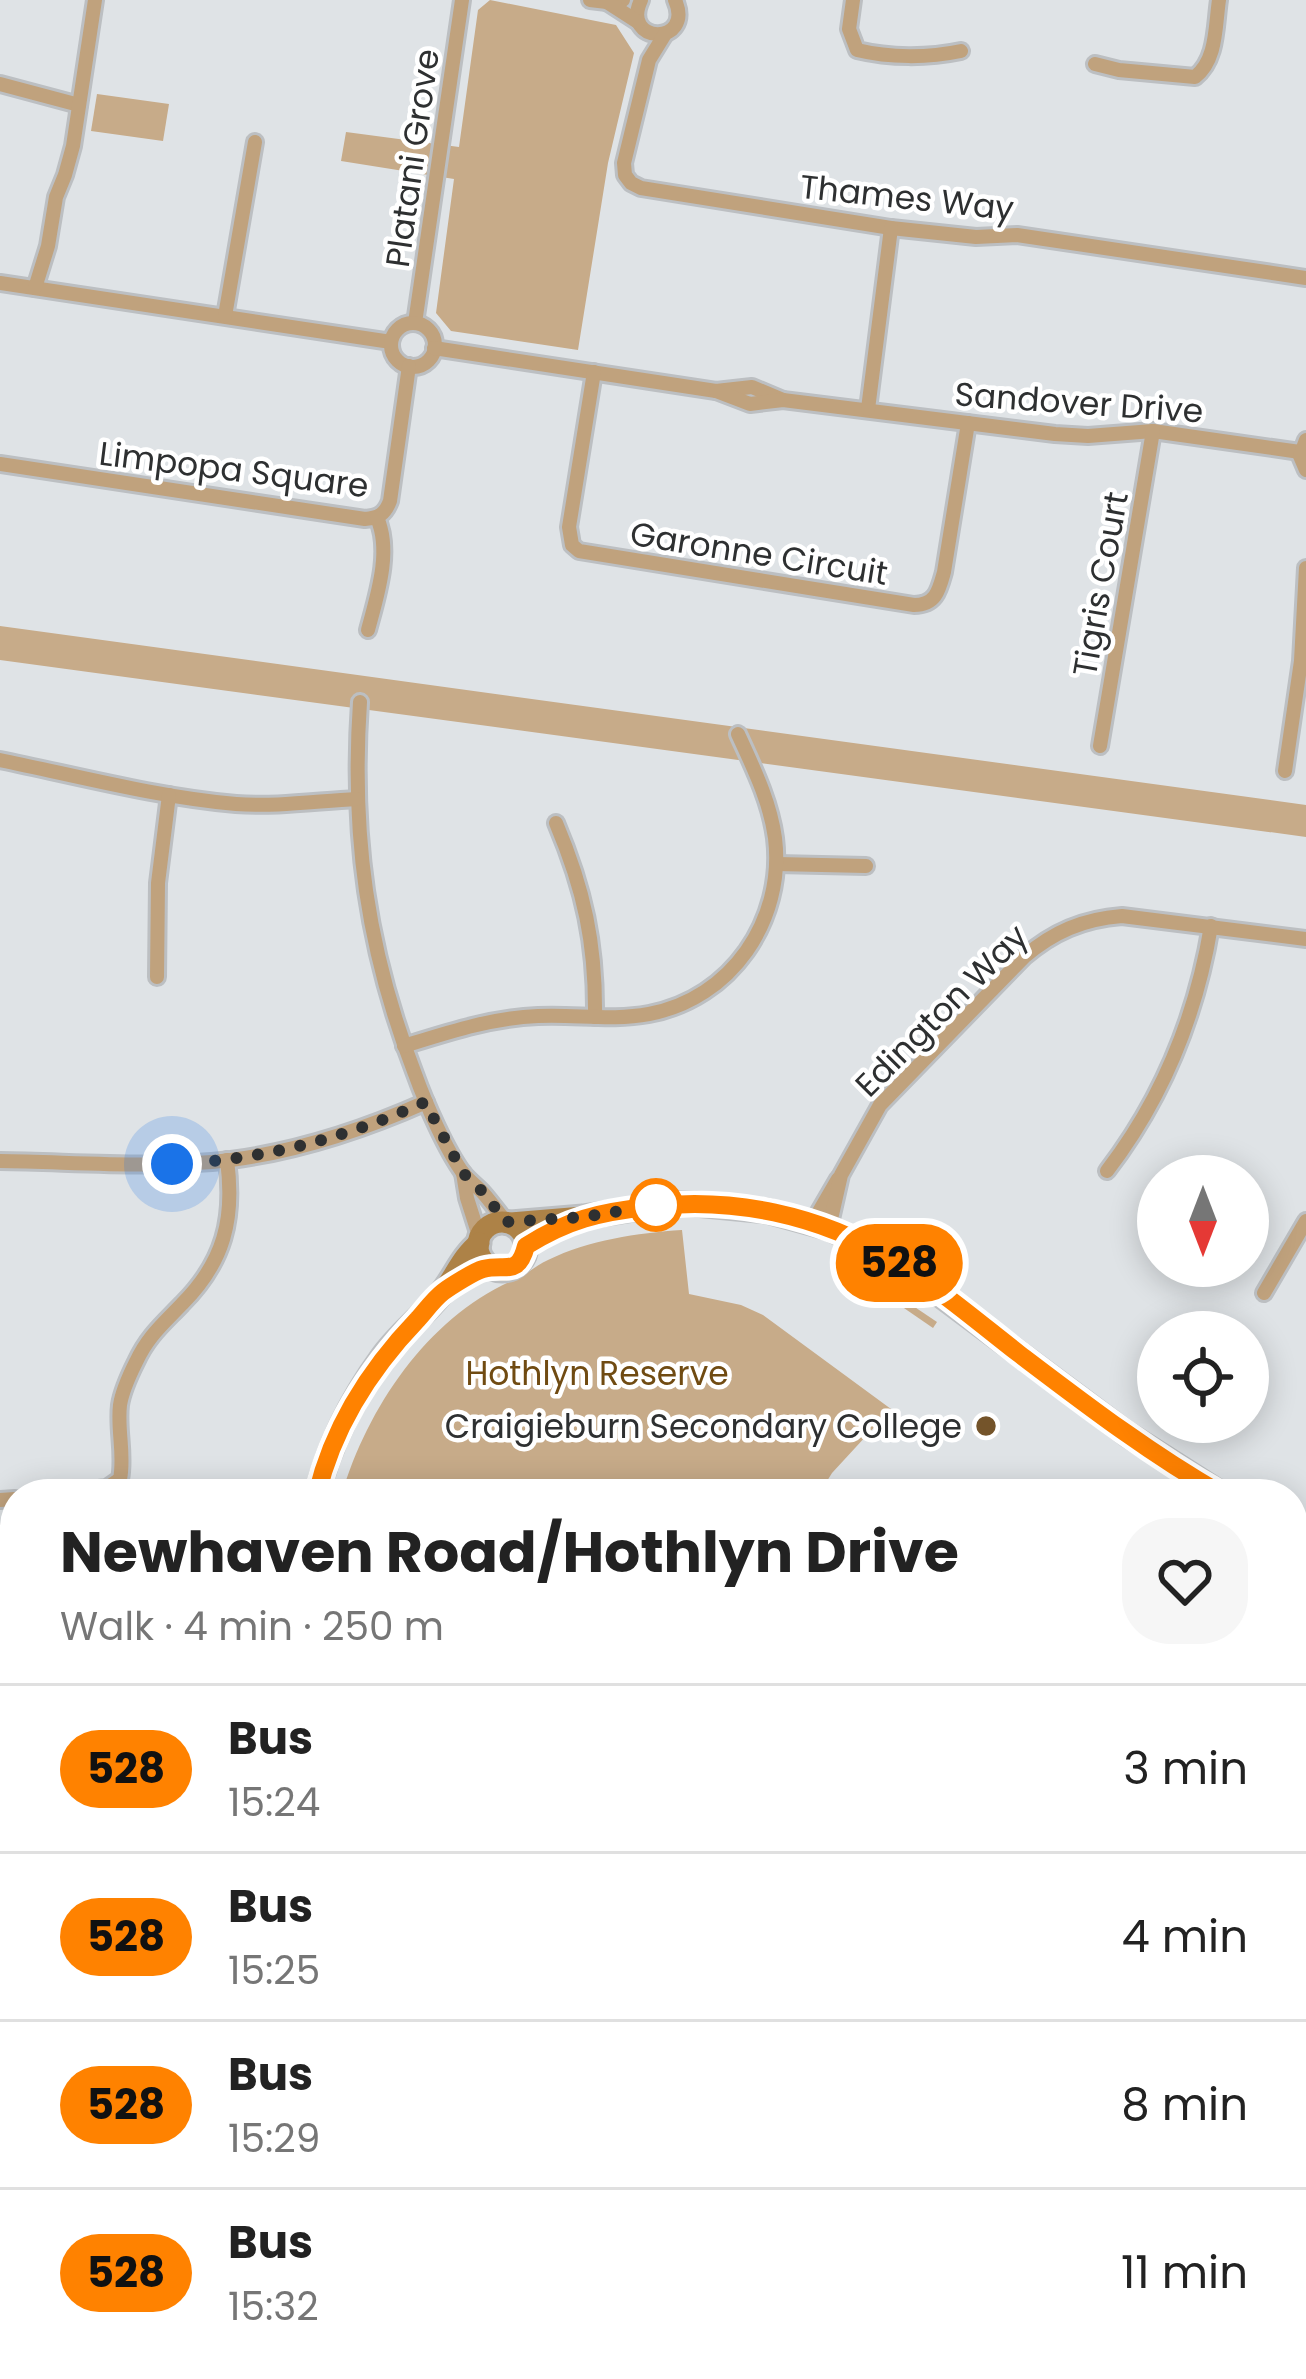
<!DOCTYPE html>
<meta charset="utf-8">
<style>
body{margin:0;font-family:Poppins,sans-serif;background:#f6f6f6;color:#222;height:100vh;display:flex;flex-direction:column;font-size:45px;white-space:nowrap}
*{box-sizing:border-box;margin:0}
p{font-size:39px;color:#767676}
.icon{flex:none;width:66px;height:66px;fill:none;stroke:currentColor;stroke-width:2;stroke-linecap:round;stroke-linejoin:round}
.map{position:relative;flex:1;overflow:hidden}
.sheet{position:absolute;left:0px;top:1479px;width:1308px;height:900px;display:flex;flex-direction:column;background:#fff;border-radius:48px 48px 0 0;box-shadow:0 6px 30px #0003}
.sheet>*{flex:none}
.badge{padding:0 24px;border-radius:39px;font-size:42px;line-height:78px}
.needle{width:78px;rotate:180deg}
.fabs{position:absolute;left:1137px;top:1155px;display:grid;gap:24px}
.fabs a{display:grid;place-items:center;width:132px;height:132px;border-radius:50%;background:#fff;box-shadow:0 6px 30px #0003;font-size:60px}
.you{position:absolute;width:60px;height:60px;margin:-30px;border:9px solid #fff;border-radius:50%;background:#1a73e8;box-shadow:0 0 0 18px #1a73e833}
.map>.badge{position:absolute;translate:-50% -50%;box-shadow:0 0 0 6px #fff}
.round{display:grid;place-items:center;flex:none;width:126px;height:126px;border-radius:48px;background:#f6f6f6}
.overview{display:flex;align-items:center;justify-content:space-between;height:204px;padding:0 60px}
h1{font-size:57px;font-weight:700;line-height:90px}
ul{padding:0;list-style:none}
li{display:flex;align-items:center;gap:36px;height:168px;padding:0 60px;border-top:3px solid #e0e0e0}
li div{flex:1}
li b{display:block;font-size:45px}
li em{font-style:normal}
li .badge{min-width:132px;font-weight:700;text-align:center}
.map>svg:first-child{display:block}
.green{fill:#c7ab89}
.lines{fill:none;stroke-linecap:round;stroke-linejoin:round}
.street-casing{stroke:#bcbfc2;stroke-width:20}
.secondary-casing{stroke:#bcbfc2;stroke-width:27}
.street{stroke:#c0a27d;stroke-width:14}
.secondary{stroke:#ad8247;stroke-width:21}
.line-casing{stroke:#fff;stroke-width:27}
.line{stroke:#ff8200;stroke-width:18}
.walk{stroke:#2e3031;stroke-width:12;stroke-dasharray:0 21.6}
.stop-dot{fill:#fff;stroke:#ff8200;stroke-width:6}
.poi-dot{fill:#74542a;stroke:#fff;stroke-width:4.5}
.labels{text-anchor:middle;stroke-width:9;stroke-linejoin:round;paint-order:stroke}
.street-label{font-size:33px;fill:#2e3031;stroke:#fff}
.park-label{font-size:33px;fill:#704b12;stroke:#fff}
.poi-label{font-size:33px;fill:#2e3031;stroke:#fff;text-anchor:end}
</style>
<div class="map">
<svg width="1306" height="2379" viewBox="0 0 1306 2379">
<rect width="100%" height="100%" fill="#dfe3e6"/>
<g class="green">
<path d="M490,0L616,25L634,53L608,163L578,350L451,331L436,313L454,179L341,161L346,132L459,147L478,10Z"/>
<path d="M97,94L169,104L163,141L91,131Z"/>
<path d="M0,626L1306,805V837L0,660Z"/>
<path d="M682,1230L689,1294L741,1305L763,1315L891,1409L832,1473L819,1494H342C368,1406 430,1315 516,1279C527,1274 537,1265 548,1260C589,1240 637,1233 682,1230Z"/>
<path d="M873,1279L937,1322L933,1328L869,1284Z"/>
<path d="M15,2056V2347L0,2330V2059Z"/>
<path d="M1293,2090L1306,2092V2188L1293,2194Z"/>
</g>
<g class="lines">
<g class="street-casing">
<g id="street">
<path d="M590,0L607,2L623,0"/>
<path d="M641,0C620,45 695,46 675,0"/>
<path d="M853,0L849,29L857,50C890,58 928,58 961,51"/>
<path d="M607,2L638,22"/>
<path d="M665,34L649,60L624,163L625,175L631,183L641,188L891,228L976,237L1017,235L1306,278"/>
<path d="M1095,64L1119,70L1195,77C1217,60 1215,27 1219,0"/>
<path d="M0,84L79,105"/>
<path d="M0,283L391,342"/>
<path d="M35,288L48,246L56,197L65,175L73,146L95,0"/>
<path d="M225,316L255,142"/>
<path d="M415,323L462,0"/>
<circle cx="413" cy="345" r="22"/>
<path d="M434,348L716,391L752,387L783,400"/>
<path d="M594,372L569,527L572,545L579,551L914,605C936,605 939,590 944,572L968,423"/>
<path d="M716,391L750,404L783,400L1055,434L1088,436L1153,431L1300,452"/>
<path d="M868,409L891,228"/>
<path d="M1306,440L1300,456L1306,470"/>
<path d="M0,464L365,519C379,518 385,514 390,501L409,366"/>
<path d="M368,630C377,596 392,551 377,518"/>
<path d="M360,702C351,835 367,950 415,1074C425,1102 446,1150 463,1173C469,1181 477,1186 483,1193C491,1202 498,1212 506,1222"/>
<path d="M1100,746L1153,431"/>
<path d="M0,760C78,776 157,797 236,804C276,807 317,801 356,799"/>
<path d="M1285,771L1301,661L1306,568"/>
<path d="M556,823C584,889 596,944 595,1017"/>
<path d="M777,864L866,866"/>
<path d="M157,977L158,883L169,795"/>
<path d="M404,1046C449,1032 491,1018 538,1016C575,1014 612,1021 649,1014C731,999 785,920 775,838C770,801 753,767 738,734"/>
<path d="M0,1161C76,1162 155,1169 231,1160C299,1151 363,1130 426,1102"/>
<path d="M1107,1171C1163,1098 1196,1017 1211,926"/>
<path d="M463,1173L467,1198L480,1239"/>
<path d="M813,1222L838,1179"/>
<path d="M829,1228L841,1175L880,1105L1024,957C1053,932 1083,919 1122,916L1306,939"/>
<path d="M1264,1293L1306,1221"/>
<path d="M55,1494L107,1488L120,1479C125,1455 117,1430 120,1405C122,1392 130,1374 136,1362C148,1336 163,1324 182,1304C224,1262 235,1219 227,1160"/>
<path d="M0,1500L15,1499"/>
<path d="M0,1684L15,1683"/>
<path d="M1293,1753L1306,1756"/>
<path d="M1293,1883L1306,1818"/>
<path d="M0,2050L15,2046"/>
<path d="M1293,2321L1306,2319"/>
<path d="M664,2364L665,2379"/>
<path d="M1068,2364L1071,2379"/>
<path d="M1272,2364L1274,2379"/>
<path d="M88,2379L95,2364"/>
<path d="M528,2379L532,2364"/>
<path d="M874,2379V2364"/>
</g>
</g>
<g class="secondary-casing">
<g id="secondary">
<circle cx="502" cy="1246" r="24"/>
<path d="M511,1223L583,1217L666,1204H695L767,1211L829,1228L895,1261L1127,1434L1221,1494"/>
<path d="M317,1494C329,1446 353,1398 382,1358C398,1335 422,1317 440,1295C454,1279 461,1257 479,1243"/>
<path d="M1293,1525L1306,1530"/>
<path d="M314,2379L320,2364"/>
</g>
</g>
<use href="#street" class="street"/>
<use href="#secondary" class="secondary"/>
</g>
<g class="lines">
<g class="line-casing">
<path id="line" d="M317,1494C333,1427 371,1368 418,1319C426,1310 434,1299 443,1292C451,1286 475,1271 483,1269C506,1263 518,1277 526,1246C567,1220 600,1212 647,1207C731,1196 821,1215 893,1260C937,1287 977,1321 1018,1353C1084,1403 1149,1453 1221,1494"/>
</g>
<use href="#line" class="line"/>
<path class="walk" d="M172,1164C261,1160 344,1139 425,1102L463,1173L483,1192L506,1222L583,1217L665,1204L656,1205"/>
</g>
<circle class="stop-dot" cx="656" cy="1205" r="24"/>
<circle class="poi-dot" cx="986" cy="1426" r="12"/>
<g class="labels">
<g class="street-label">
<text transform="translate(412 158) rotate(-82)" y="12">Platani Grove</text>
<text transform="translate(907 197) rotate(6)" y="12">Thames Way</text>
<text transform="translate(1079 402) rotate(4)" y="12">Sandover Drive</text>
<text transform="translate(234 469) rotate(7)" y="12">Limpopa Square</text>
<text transform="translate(759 553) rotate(9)" y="12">Garonne Circuit</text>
<text transform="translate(1100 584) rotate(-80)" y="12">Tigris Court</text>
<text transform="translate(941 1010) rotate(-45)" y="12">Edington Way</text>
</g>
<g class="park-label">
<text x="597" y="1385">Hothlyn Reserve</text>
</g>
<g class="poi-label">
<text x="962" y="1438">Craigieburn Secondary College</text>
</g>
</g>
</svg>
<div class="fabs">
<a><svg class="needle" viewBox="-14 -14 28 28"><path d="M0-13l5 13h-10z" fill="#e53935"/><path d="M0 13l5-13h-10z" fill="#767676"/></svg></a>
<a><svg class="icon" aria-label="locate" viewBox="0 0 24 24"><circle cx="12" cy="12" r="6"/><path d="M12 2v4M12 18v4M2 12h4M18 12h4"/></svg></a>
</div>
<div class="you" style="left:172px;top:1164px"></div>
<b class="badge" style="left:899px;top:1263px;background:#ff8200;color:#111">528</b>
<section class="sheet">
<div class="overview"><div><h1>Newhaven Road/Hothlyn Drive</h1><p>Walk · 4 min · 250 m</p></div><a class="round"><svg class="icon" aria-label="heart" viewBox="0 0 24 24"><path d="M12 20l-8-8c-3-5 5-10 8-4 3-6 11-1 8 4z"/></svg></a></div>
<ul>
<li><span class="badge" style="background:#ff8200;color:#111">528</span><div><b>Bus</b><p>15:24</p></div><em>3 min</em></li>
<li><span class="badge" style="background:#ff8200;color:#111">528</span><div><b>Bus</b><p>15:25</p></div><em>4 min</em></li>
<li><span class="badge" style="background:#ff8200;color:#111">528</span><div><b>Bus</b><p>15:29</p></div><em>8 min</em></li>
<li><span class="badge" style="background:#ff8200;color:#111">528</span><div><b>Bus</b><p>15:32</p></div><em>11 min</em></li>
</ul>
</section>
</div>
